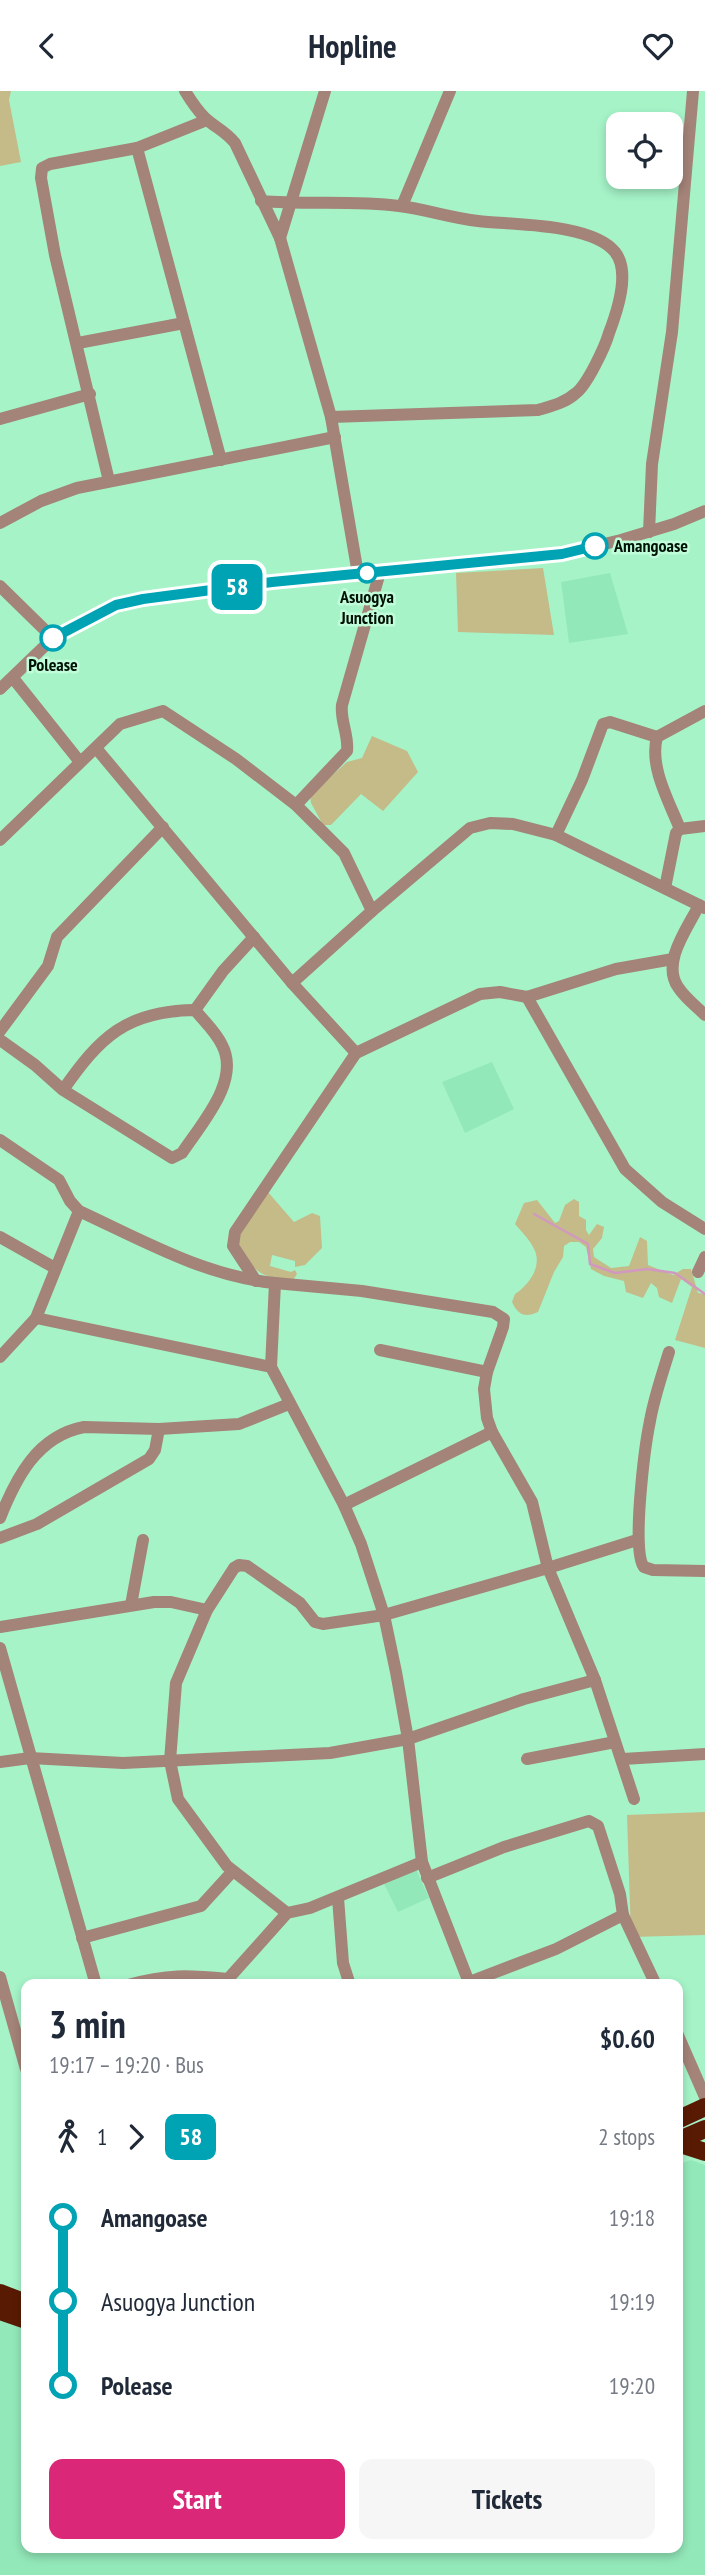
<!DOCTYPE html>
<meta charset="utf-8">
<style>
body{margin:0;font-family:"PT Sans Narrow",sans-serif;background:#f6f6f7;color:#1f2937;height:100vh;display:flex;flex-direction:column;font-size:26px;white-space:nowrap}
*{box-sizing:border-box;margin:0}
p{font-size:23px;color:#747a83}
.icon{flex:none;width:38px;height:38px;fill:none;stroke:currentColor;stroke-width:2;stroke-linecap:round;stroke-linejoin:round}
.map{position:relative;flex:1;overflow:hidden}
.drawer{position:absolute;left:21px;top:1888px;width:662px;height:574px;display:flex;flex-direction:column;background:#fff;border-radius:14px;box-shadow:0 4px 10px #0003}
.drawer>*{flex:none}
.badge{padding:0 14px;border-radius:10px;font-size:24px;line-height:46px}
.tools{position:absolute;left:606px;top:21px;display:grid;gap:14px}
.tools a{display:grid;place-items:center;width:77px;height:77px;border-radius:14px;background:#fff;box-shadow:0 4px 10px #0003;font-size:35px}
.map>.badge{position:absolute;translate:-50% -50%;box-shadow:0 0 0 4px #fff}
.legs{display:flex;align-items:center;gap:10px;height:77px;padding:0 28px;font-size:23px}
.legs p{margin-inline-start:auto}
.head{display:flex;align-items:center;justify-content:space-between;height:119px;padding:0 28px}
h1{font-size:38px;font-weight:800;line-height:52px}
.cta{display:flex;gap:14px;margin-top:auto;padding:14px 28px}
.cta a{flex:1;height:80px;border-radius:14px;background:#db2777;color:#fff;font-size:28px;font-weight:800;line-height:80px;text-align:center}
.cta a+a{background:#f6f6f7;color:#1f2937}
ul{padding:0 28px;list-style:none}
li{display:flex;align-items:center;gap:24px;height:84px;font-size:26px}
li i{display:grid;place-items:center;width:10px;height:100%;margin:0 9px;background:currentColor}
li i::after{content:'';width:18px;height:18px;margin:-9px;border:5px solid;border-radius:50%;background:#fff}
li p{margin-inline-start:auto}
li:first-child i{background:linear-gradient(#0000 50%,currentColor 0)}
li:last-child i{background:linear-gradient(currentColor 50%,#0000 0)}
header{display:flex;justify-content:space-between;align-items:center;height:91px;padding:0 28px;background:#fff;font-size:32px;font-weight:800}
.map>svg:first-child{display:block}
.built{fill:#93e8b9}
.green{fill:#c4bb89}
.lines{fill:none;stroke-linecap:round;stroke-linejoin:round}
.stream{stroke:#d199bf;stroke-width:2.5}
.minor{stroke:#a48378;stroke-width:12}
.highway{stroke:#591a03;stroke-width:18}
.line-1-casing{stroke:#fff;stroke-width:16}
.line-1{stroke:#00a3b4;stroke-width:10}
.stop-1-dot{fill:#fff;stroke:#00a3b4;stroke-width:3.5}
.labels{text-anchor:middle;stroke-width:5;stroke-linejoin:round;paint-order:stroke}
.stop-label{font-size:18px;font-weight:bold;fill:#001106;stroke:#c0fdd9}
</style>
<header><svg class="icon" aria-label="back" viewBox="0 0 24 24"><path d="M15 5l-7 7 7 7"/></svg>Hopline<svg class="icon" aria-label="heart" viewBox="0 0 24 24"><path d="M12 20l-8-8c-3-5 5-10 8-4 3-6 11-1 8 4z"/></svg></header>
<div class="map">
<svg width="705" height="2484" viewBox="0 0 705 2484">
<rect width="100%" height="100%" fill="#a6f3c8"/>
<g class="built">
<path d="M610,482L628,543L569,552L561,491Z"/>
<path d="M492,971L514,1018L465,1042L442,991Z"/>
<path d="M416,1778L429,1807L398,1821L384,1793Z"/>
<path d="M691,2069L705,2074V2484H0V2226L26,2236V2457H677V2074Z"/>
</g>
<g class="green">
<path d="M0,0H11L9,9L21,71L0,75Z"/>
<path d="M543,477L554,544L458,541L456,482Z"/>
<path d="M372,645L407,660L418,681L383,720L361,703L331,734H323L311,712L310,704L347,671L362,667Z"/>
<path d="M267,1100L294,1131L312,1122L320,1125L322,1157L305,1174L295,1176V1170L272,1164L270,1175L291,1181L295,1179L297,1183L293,1189C256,1185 258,1183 237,1154C239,1134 254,1117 267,1100Z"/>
<path d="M574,1108L579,1111V1125L586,1129V1139L589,1144L597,1133L604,1136L602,1147L593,1158L594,1166L611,1177L629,1175L640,1146L647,1150L648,1174L673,1184L683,1178H691L698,1202L705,1203V1257L675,1249L692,1196L681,1188L672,1212L659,1206L657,1197L651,1192L643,1207L626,1201L624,1190L604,1185L591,1178L586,1156L579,1151H570L564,1155L563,1166L554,1181L538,1221C525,1227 518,1224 512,1211L515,1203C529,1194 544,1174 533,1156C529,1148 521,1140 515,1133L524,1112L537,1109L555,1132L559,1130L565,1114Z"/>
<path d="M705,1721V1844L631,1846L627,1724Z"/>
</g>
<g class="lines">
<path class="stream" d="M534,1123L588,1153L590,1173L615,1182L647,1178L675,1182L705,1203"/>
<g class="minor">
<path d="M185,0C191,10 197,19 205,27C216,37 225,40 235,52L280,147L331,326L358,483"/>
<path d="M137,57L221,369"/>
<path d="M261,110C307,114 353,109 399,115C425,118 451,127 478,130C512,134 592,132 615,161C631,181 617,221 609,242C605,256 587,294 576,302C565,312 552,315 538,319L331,326"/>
<path d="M402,115L450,0"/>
<path d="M280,147L325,0"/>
<path d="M78,252L184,232"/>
<path d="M0,328L90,303"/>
<path d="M109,390L55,164L41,87L42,77L50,73L137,57L207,29"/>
<path d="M0,432L41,410L77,397L335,346"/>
<path d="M649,441L652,373L672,241L693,0"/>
<path d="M0,495L53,547"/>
<path d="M13,587L80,671"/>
<path d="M0,598L53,547L116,514L143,508L272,491L562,463L621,449L674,433L705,420"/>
<path d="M96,657L292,892L356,962"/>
<path d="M296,714L347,660C349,644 340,630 342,614L380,481"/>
<path d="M680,738C669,710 649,676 657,646L705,620"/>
<path d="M556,744L582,689L603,633L610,631L657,646"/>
<path d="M0,749L120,633L163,620L236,668L296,714L344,762L372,820"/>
<path d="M665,797L676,742L680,738L705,735"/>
<path d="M699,814C688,837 661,871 678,896C685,907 696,915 705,924"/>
<path d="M292,892L372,820L470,737L490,732L513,733L556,744L705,817"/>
<path d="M527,906L625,1078L662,1111L705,1138"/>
<path d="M195,919L223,880L254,846"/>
<path d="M0,940L48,875L57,846L163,736"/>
<path d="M0,949L35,974L63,999L172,1067L182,1062C201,1033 241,990 222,954C216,941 204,930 195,919C126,920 100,946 63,999"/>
<path d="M0,1049L59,1089L70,1110L79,1120C142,1149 204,1185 275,1192L271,1276L344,1414L361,1453L384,1524L396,1581L408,1648L422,1771L470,1894"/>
<path d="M0,1146L55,1177"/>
<path d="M698,1181L705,1166"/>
<path d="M256,1190L233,1155L235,1141L356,962L480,903L500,901L527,906L616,878L673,868"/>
<path d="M275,1192L362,1200L493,1221L504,1228L503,1236L487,1281L484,1298L487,1327L492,1341L532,1411L548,1477L595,1589L634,1708"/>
<path d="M36,1227L271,1276"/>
<path d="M380,1259L487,1281"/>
<path d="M669,1261C662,1284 654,1307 650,1330C645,1354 631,1461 644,1476L653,1479L705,1480"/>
<path d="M0,1266L36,1227L79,1120"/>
<path d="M344,1414L492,1341"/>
<path d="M0,1427C16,1387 37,1345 84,1336L159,1338L239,1333L289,1313"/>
<path d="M0,1447L37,1433L149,1368L155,1359L159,1338"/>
<path d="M131,1514L143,1449"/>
<path d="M0,1536L154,1511H171L207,1519"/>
<path d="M0,1557L96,1894"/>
<path d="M527,1668L615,1651"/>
<path d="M623,1668L705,1663"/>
<path d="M0,1671L30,1667L123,1672L330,1662L408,1648L524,1608L595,1589"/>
<path d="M427,1787L504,1756L579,1733L589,1730L598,1735L620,1803L623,1824L556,1858L464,1893"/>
<path d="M338,1807L343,1872L350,1894"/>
<path d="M287,1822L227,1775L178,1708L170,1670L176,1592L207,1519L234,1477L239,1474L247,1475L300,1512L315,1531L323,1533L384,1524L548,1477L637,1449"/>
<path d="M623,1824L656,1894"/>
<path d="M82,1847L201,1815L232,1781"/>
<path d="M0,1886L26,1978"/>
<path d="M128,1894C167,1883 188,1884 228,1888L287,1822L310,1817L422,1771"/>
<path d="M677,1942L705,2006"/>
</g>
<g class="highway">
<path d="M677,2029L705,2016"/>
<path d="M677,2050L705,2038"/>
<path d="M677,2052L705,2061"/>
<path d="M0,2202L26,2212"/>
<path d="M0,2220L26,2229"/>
</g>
</g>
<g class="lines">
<g class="line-1-casing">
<path id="line-1" d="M53,547L116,514L143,508L272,491L562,463L595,455"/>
</g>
<use href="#line-1" class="line-1"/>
</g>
<g class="stop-1-dot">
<circle cx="595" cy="455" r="12"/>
<circle cx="367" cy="482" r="9"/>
<circle cx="53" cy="547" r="12"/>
</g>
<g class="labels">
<g class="stop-label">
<text x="614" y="461" text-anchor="start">Amangoase</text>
<text x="367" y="512">Asuogya<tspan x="367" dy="21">Junction</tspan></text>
<text x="53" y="580">Polease</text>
</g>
</g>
</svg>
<div class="tools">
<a><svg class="icon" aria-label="locate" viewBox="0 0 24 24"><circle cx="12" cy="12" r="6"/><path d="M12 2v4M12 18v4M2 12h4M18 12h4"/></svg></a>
</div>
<b class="badge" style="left:237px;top:496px;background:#00a3b4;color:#fff">58</b>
<section class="drawer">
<div class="head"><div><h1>3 min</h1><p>19:17 – 19:20 · Bus</p></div><b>$0.60</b></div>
<div class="legs"><svg class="icon" aria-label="walk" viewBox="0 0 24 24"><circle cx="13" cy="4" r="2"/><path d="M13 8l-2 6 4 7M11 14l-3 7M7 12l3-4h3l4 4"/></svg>1<svg class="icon" aria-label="forward" viewBox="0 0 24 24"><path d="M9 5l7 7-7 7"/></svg><b class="badge" style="background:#00a3b4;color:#fff">58</b><p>2 stops</p></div>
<ul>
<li><i style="color:#00a3b4"></i><b>Amangoase</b><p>19:18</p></li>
<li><i style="color:#00a3b4"></i><span>Asuogya Junction</span><p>19:19</p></li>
<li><i style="color:#00a3b4"></i><b>Polease</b><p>19:20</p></li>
</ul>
<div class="cta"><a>Start</a><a>Tickets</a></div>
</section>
</div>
